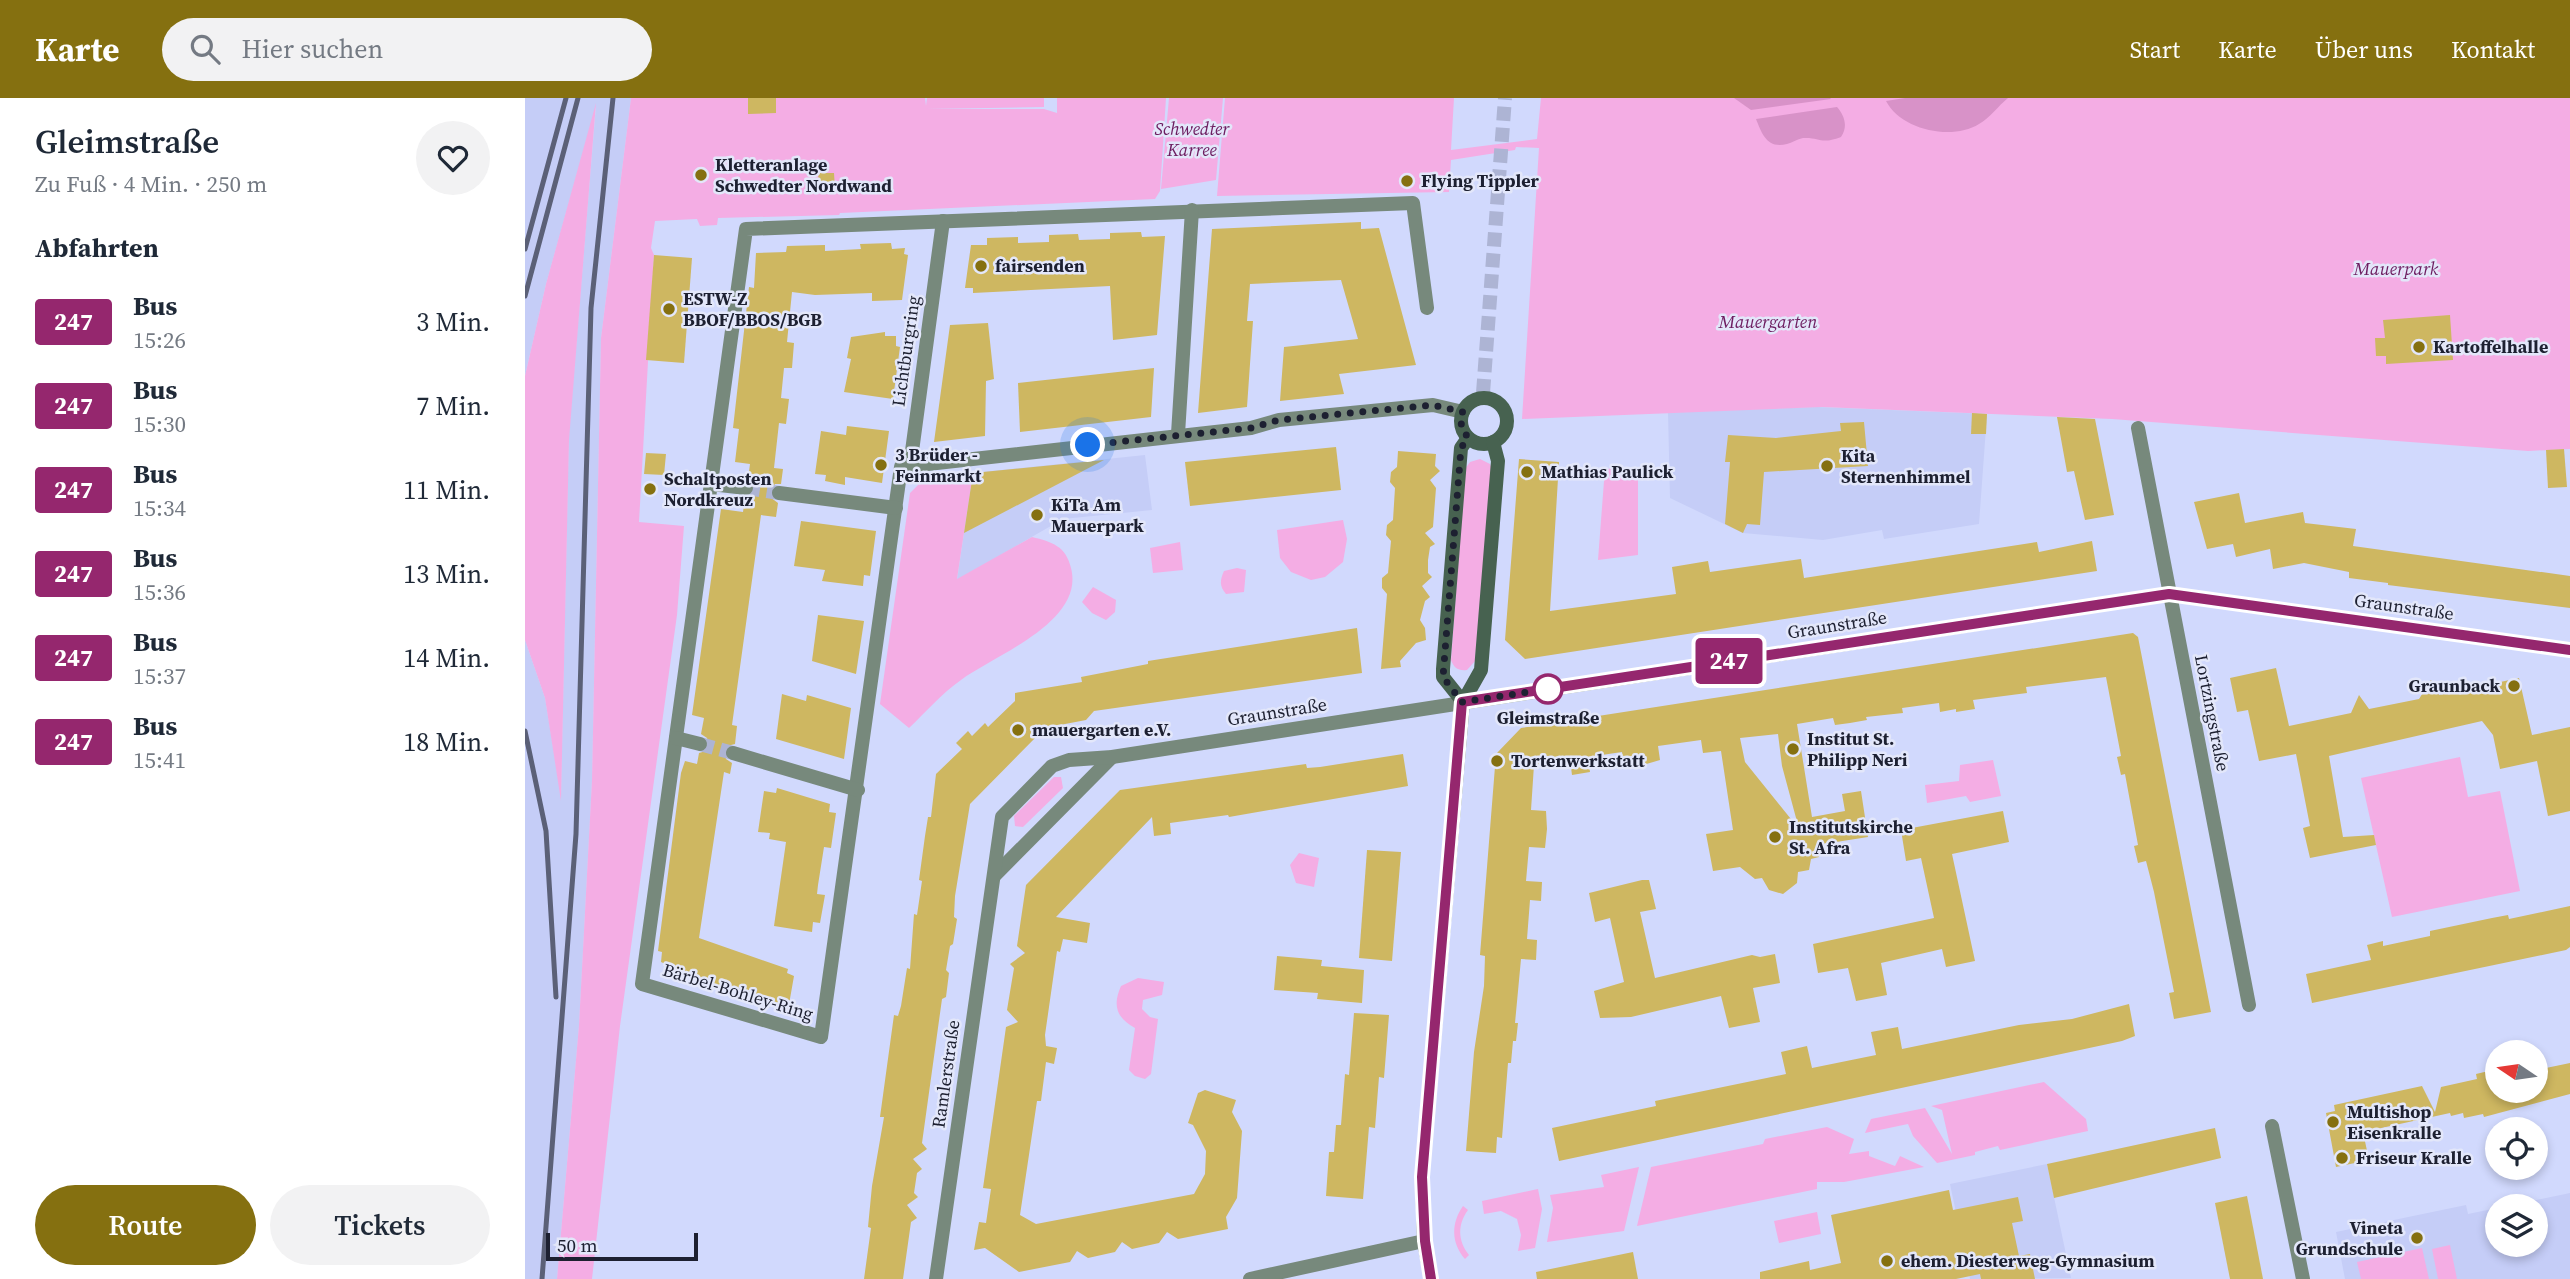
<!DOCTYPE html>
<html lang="de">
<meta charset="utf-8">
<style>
body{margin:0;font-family:"Source Serif 4",serif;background:#f2f2f3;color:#1f2937;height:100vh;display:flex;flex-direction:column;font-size:26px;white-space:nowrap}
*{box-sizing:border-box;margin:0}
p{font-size:23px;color:#747a83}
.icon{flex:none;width:38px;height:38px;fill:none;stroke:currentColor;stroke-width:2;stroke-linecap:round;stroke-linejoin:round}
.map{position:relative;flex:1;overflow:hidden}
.sheet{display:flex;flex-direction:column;background:#fff;width:525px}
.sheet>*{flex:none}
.badge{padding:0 14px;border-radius:5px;font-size:24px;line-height:46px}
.needle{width:46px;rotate:283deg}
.fabs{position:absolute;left:1960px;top:942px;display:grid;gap:14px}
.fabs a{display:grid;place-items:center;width:63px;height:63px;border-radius:50%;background:#fff;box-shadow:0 4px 10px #0003;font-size:35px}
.scale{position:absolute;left:21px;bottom:18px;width:152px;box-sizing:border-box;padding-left:7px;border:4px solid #1d2031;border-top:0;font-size:19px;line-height:24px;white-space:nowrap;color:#1d2031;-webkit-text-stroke:5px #e3e7fa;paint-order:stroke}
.you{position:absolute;width:35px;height:35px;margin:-18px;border:5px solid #fff;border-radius:50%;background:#1a73e8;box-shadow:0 0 0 10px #1a73e833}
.map>.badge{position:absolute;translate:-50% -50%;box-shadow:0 0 0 4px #fff}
h2{padding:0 35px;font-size:26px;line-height:63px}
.round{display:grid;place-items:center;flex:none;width:74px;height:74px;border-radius:37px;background:#f2f2f3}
.headline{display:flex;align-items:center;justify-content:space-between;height:119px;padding:0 35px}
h1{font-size:33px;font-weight:600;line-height:52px}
.cta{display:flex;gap:14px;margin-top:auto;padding:14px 35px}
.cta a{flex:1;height:80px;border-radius:42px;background:#857010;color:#fff;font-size:28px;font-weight:600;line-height:80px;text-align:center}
.cta a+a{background:#f2f2f3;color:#1f2937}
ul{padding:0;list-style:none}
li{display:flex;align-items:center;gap:21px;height:84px;padding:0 35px}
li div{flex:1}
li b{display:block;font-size:26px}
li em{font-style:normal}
li .badge{min-width:77px;font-weight:700;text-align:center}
header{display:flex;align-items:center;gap:42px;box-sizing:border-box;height:98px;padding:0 35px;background:#857010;color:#fff}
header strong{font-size:33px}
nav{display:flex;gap:38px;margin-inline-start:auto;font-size:24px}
.search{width:490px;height:63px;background:#f2f2f3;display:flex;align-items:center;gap:18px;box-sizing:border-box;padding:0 24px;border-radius:38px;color:#747a83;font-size:26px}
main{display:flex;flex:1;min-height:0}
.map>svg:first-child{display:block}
.built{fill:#c5cdf7}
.green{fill:#f4ade4}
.forest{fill:#d892c8}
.building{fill:#ceb761;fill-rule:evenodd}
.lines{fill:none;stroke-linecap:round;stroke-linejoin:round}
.street-tunnel{stroke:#adb4d4;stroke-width:14;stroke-dasharray:14 7;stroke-linecap:butt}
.secondary-tunnel{stroke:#adb4d4;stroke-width:14;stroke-dasharray:14 7;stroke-linecap:butt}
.street{stroke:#77897c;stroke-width:14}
.secondary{stroke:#476250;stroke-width:14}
.rail{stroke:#5b6077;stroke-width:5}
.line-casing{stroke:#fff;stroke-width:16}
.line{stroke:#95276e;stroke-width:10}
.walk{stroke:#1d2031;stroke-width:7;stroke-dasharray:0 12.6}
.poi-dot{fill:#857010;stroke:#e3e7fa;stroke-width:2.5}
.stop-dot{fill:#fff;stroke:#95276e;stroke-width:3.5}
.labels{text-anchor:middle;stroke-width:5;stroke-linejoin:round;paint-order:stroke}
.park-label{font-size:18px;font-style:italic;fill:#6d1c60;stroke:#e3e7fa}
.poi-label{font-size:18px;font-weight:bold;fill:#1d2031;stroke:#e3e7fa;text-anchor:start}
.street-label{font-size:18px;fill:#1d2031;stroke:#e3e7fa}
.stop-label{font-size:18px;font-weight:bold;fill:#1d2031;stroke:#e3e7fa}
</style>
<header>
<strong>Karte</strong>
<div class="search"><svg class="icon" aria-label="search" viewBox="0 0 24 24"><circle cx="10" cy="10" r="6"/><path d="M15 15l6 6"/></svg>Hier suchen</div>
<nav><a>Start</a><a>Karte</a><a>Über uns</a><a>Kontakt</a></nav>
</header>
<main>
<section class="sheet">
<div class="headline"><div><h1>Gleimstraße</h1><p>Zu Fuß · 4 Min. · 250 m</p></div><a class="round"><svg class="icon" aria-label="heart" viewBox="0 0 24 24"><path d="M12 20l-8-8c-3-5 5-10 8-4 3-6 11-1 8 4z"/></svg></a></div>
<h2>Abfahrten</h2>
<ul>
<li><span class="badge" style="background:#95276e;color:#fff">247</span><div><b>Bus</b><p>15:26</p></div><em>3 Min.</em></li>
<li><span class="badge" style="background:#95276e;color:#fff">247</span><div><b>Bus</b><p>15:30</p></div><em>7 Min.</em></li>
<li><span class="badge" style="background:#95276e;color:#fff">247</span><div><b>Bus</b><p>15:34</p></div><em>11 Min.</em></li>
<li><span class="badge" style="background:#95276e;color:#fff">247</span><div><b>Bus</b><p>15:36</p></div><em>13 Min.</em></li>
<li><span class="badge" style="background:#95276e;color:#fff">247</span><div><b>Bus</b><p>15:37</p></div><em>14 Min.</em></li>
<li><span class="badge" style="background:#95276e;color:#fff">247</span><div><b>Bus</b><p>15:41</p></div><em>18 Min.</em></li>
</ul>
<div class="cta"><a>Route</a><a>Tickets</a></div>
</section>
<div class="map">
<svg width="2045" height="1181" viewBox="0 0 2045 1181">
<rect width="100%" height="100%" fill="#d1d9fd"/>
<g class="built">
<path d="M0,0H106L76,240L67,682L54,927L32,1181H0V542L20,600L36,698L44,334L71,8L21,186L0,278Z"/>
<path d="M1292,309L1462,316L1454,426L1359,441L1357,432L1298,442L1218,435L1145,400L1143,314Z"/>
<path d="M620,357L627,412L538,421L432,482L448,375Z"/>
<path d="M1522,1066L1546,1180L1445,1181L1425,1086Z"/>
<path d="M2045,1095V1181H1820L1811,1134L1941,1107L1943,1116L1972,1110V1146H2011V1108H1983Z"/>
</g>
<g class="green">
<path d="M106,0H400L401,8L402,0H519V9L401,11H519L532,15V0H641L635,93L630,101L315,115L314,117L193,120L192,127L175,128L172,121L130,123L126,150L129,157L114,424L159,428L152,517L95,928L67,1181H32L54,927L67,682L76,240Z"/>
<path d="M644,0H698L691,82L636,91Z"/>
<path d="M700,0H929L926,52L1012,41L1016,0H2045V351L2003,353L1587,321L1297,309L997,321L1014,50L991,49L990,52L926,62L924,94L692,98Z"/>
<path d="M71,5L44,342L36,703L20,600L0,542V278L21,186Z"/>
<path d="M955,361L965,366L967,371L950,563L942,572C933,573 929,570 926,562L940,371L945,364Z"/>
<path d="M1080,370L1113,375V457L1073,462Z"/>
<path d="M448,375L432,481L507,439C527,444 541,448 546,470C560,524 470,557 436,582C417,595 401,614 384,630L355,606L385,395L398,382Z"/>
<path d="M818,422L822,441L818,464L800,479L786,482L766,474L755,460L752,432Z"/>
<path d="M655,444L658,472L628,475L625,450Z"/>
<path d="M712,470L721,472L719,494L701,496C694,488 695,482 699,473Z"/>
<path d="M568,489L591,502L590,514L581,522L567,515L557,504Z"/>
<path d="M1935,659L1943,699L1975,693L1995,793L1867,819L1836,680Z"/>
<path d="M1468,662L1476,698L1445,704L1441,698L1402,705L1400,687L1434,683L1435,667Z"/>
<path d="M529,679H536L538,690L498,729L490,728L489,718Z"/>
<path d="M774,755L794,760L789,789L771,785L765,767Z"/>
<path d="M613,880L639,884L637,897L618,902L617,911L625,919L633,921L626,976L620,981L610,978L604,972L610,930C592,920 587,908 596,888Z"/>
<path d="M1519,984L1561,1021L1563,1033L1475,1052L1473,1048L1450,1054V1057L1412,1065L1388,1038L1383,1026L1340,1035L1346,1021L1400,1010L1427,1056L1417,1012L1406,1008Z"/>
<path d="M1302,1029L1329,1041L1324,1056L1344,1053V1058L1370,1068L1375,1058L1399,1069L1319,1084H1292V1091L1112,1128L1126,1069L1238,1046L1240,1041Z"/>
<path d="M1114,1069L1099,1133L1022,1144L1028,1110L1025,1097L1079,1089L1076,1077Z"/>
<path d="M1013,1091L1017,1111L1010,1150L993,1153L996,1137L992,1121L976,1113L959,1116L957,1103Z"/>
<path d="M938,1108L943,1112C932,1127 933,1143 944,1157L940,1161C926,1145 926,1125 938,1108Z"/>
<path d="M1292,1114L1296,1136L1254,1145L1249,1123Z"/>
<path d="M1925,1147L1932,1181H1913L1907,1151Z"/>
<path d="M1897,1150L1904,1181H1836L1832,1164Z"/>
</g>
<g class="forest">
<path d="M1209,0H1305L1306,1L1226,12Z"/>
<path d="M1380,0H1483C1473,8 1465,20 1454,26C1427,43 1376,32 1361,3Z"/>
<path d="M1312,9C1320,18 1323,29 1316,39C1295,47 1295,39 1278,40C1272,41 1267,45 1262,46C1242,51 1237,36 1231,21Z"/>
</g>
<g class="building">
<path d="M223,0H251V15L223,16Z"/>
<path d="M293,75H309L310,90L294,91Z"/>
<path d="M836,124V131L854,130L891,267L814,276L819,296L755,303L759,249L833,241L816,182L725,186L722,223H728L722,309L673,315L687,131Z"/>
<path d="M616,134L617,139L640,138L632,237L588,242L585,188L448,195V190H440L446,147H462V140L493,139V145L524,144V137L553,136L554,142L585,141V135Z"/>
<path d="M366,145L367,151L380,150L379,156L383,157L377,202L347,203V195L290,197L267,194L262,244L269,245L267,270H259L256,300L264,301L261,326L254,325L249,370L258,371L256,386H250L245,393V399L253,405L251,419L236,417L207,627L212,628L210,646L202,648L199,653L201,661L207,665L205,676L199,674L174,840L263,871L262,875L269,878L263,912L245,905L244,910L144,871L145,868L136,864L137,854L133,853L156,675L160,663L172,666L174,655L181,653L184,648L182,640L176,636L179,620L167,617L196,411L218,414L220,400L225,398L230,392L229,386L223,381L225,366L210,364L214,331L208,330L224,189L229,190L231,155L261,154L262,148L300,147V153L336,151L335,146Z"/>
<path d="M129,157L167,160L159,265L121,262Z"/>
<path d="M1925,217L1928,262L1861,266V258H1851L1850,240H1860L1858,222Z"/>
<path d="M463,225L469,281L461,283L460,338L409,344L425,227Z"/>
<path d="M360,234V238H371V248L375,249L368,301L319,294L326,261L322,260L326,239Z"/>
<path d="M629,270L626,319L495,334L493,285Z"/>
<path d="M1447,315L1462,316L1461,336H1446Z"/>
<path d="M1532,319L1570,321L1589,417L1560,422L1549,373L1542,374Z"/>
<path d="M1339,324L1343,368L1239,374L1235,427L1222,426L1218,435L1200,426L1205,364H1200L1203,337L1251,340L1316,333L1315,325Z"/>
<path d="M322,328L364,333L357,385L320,379V387L300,383L301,377L290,376L296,333L321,337Z"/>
<path d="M811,349L816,392L665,408L660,364Z"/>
<path d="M2039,351L2042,389L2023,390L2021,352Z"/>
<path d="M873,353L911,356L910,368L915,373L905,382L911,390L908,429L900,435L910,446L905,449L903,462V475L907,479L897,488L905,499L900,503L895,522L900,530L901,542L891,545L875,563L876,569L856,571L862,496L857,490V480L863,475L866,443L861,437L862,427L868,422L870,390L865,384L866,374L872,369Z"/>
<path d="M121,355L141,356L139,377L119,376Z"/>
<path d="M994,361L1034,364L1025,513L1151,496L1147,469L1183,463L1185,474L1276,461L1279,480L1512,444L1514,454L1567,443L1572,473L1000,561L980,542Z"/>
<path d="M579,362L439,435L448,375Z"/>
<path d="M1714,395L1720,425L1778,414L1780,425L1831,431L1828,448L2045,478V510L1863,487V485L1824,480V474L1779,465L1748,471L1745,451L1711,459L1708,446L1682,451L1669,404Z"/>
<path d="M276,423L351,433L345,478L339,477L338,488L297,483L300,472L269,468Z"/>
<path d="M293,517L339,523L331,576L287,563Z"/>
<path d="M832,530L837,575L569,613L561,622L514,631L515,635L445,706L430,798L429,819L432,821L428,846L425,848L421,872L424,875L421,899L417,901L397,1045L402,1051L388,1061L397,1071L392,1075L389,1095L393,1099L382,1107L392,1120L386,1124L378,1181H339L346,1130L343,1129L347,1088L359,1019H355L369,917L373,918L376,908L382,870L385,871L389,816L392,817L397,783L394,782L400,738L403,719H406L411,676L437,651L431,645L443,633L447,638L460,625L463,629L490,603V595L557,584L556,579L623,566V563Z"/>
<path d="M1608,535L1613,539L1686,914L1649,921L1644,895L1649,894L1629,794L1621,763L1613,765L1609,748L1613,747L1600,676L1596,677L1592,659L1596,658L1581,579L1501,589L1502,595L1448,602L1450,611L1431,614V611L1415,614L1414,605L1377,610L1378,615L1341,619L1342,622L1325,625L1310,627L1308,620L1272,626L1287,719L1320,713L1317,696L1336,693L1343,739L1292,747L1294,759L1286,761L1284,772L1273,774L1272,785L1258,796L1244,792L1237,780L1230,781L1215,769L1188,773L1181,736L1208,732L1196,653L1178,655L1176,642L1133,648L1135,662L1118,667L1099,669L1097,654L1063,659L1065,674L1047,677L1045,662L1009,667L1006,712L1021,713L1022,731L1020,750L1004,749L1001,783L1017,784L1016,803L1005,802L1002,841L1012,842L1011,862L996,861L990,925H993L991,943H988L986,965H983L977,1040L972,1039L971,1055L941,1053L949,954L959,888L960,858L955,857L971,656L996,630ZM1253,636L1257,668L1274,731L1220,664L1215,640Z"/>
<path d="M1751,570L1764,628L1826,615L1834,597L1844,611L1894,601L1906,582L1914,597L1994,580L2007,637L2045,629V713L2023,718L2012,663L1975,671L1968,637L1957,623L1804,658L1818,739L1849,737L1851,747L1785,760L1778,730L1785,728L1771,656L1734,663L1723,612L1712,614L1705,580Z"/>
<path d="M257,596L281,603L282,597L326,610L319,661L251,641Z"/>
<path d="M878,656L883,688L704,719L703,717L645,725L646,736L629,738L627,719L531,819L565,825L562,845L538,841L535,854L532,853L520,937L521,948L532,950L529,966L521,964L516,1003H512L495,1117L511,1126L669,1096L680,1076L681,1053L668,1027L663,1025L673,995L680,992L711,1002L707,1014L717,1033L712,1100L701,1119L703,1131L653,1141L642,1134L634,1145L607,1151L597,1144L590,1154L563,1160L552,1153L545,1164L494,1174L460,1150L449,1152L454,1124L461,1125L466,1091L458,1090L481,929L493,924L482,912L489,870L485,866L500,855L492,848L501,787L595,692L781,666L782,670L795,669Z"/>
<path d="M252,690L305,706L304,714L311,715L306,750L299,749L293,787L292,796L300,797L295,825L288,824L287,834L249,828L261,744L244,741L245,735L233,734L239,693L251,695Z"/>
<path d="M1478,713L1484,744L1427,756L1450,863L1421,869L1417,851L1356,865L1362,897L1331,903L1323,870L1293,875L1288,846L1409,820L1396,760L1381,763L1376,732Z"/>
<path d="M842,752L876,754L867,863L834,860Z"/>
<path d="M1117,782H1124L1131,811L1115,814L1130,880L1227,857L1235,859L1250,856L1255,885L1228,890L1235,924L1204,930L1196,898L1106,919L1075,920L1069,893L1099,884L1085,820L1070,824L1064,795Z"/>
<path d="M2045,808V849L2041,852L1787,905L1781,876L1846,862L1842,847L1858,843V848L1905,838V833L1967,820L1983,817L1984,821Z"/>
<path d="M752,858L797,862L796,868L839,872L837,905L792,901L793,895L749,892Z"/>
<path d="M1604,906L1610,938L1597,943L1034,1063L1027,1030L1131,1008L1130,1003L1261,976L1256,954L1282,948L1287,970L1351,957L1346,934L1373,929L1377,951L1494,927L1547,921Z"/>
<path d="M829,915L864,917L859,980L854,979L850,1030L844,1029L838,1101L801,1098L804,1054H809L811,1027H816L820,976L824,977Z"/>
<path d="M2045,965V996L1959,1019L1958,1016L1939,1020L1938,1015L1926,1018L1925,1015L1838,1034L1844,1062L1811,1069L1801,1015L1810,1013L1809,1007L1897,988L1910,1014L1916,989L1952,981L1951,976L1972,971V992H2011V972Z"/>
<path d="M1690,1030L1696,1060L1529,1100L1522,1066Z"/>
<path d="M1424,1092L1428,1112L1493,1099L1498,1123L1487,1125L1494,1158L1505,1156L1510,1181H1456L1455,1176L1431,1181H1235V1174L1284,1163L1285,1172L1316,1165L1306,1117Z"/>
<path d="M1722,1098L1738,1181H1705L1690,1105Z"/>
<path d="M1108,1154L1113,1181H1012L1011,1174Z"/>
</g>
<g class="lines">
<g class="street-tunnel">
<path d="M221,390L254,395"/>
<path d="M175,646L208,655"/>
</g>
<path class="secondary-tunnel" d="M958,295L980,0"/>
<g class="street">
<path d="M902,210L888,105L221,131L117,886L296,939L376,369L726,330L754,322L908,307L938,314"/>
<path d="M1613,330L1724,907"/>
<path d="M653,336L667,112"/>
<path d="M385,368L418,123"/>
<path d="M186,386L221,390"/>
<path d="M254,395L371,410"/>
<path d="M151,640L175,646"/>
<path d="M208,655L333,692"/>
<path d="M470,777L587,659"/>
<path d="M1747,1028L1778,1181"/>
<path d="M411,1181L477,719L527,668L544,662L587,659L1644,496L2045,552"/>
<path d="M725,1181L899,1143"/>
</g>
<g class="secondary">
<circle cx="959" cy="323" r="23"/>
<path d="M938,604L918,579V571L936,350L943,340"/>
<path d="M906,1181L899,1143L897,1079L938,604L956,572L973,363L968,344"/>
</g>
<g class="rail">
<path d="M0,151L41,0"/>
<path d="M0,198L53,0"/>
<path d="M0,633L21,733L31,899"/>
<path d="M17,1181L51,736L66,210L88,0"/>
</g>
</g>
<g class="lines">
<g class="line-casing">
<path id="line" d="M906,1181L900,1143L897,1079L937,604L1644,496L2045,552"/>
</g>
<use href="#line" class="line"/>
<path class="walk" d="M563,347L726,330L754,322L908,307L938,314L936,328L943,340L936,350L918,579L937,604L1023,591"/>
</g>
<g class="poi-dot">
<circle cx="176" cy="77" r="7"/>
<circle cx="882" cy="83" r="7"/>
<circle cx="456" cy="168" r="7"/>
<circle cx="144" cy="211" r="7"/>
<circle cx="1894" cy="249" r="7"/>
<circle cx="356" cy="367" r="7"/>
<circle cx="1302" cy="368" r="7"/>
<circle cx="1002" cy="374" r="7"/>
<circle cx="125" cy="391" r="7"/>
<circle cx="512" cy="417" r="7"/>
<circle cx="1989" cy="588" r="7"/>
<circle cx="493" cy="632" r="7"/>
<circle cx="1268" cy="651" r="7"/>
<circle cx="972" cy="663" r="7"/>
<circle cx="1250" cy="739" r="7"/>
<circle cx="1808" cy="1024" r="7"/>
<circle cx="1817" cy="1060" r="7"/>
<circle cx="1892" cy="1140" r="7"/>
<circle cx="1362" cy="1163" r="7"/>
</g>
<circle class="stop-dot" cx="1023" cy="591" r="14"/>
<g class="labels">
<g class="park-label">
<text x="667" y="37">Schwedter<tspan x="667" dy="21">Karree</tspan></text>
<text x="1871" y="177">Mauerpark</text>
<text x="1243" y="230">Mauergarten</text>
</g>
<g class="poi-label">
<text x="190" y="73">Kletteranlage<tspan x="190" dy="21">Schwedter Nordwand</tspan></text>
<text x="896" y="89">Flying Tippler</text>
<text x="470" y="174">fairsenden</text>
<text x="158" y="207">ESTW-Z<tspan x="158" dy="21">BBOF/BBOS/BGB</tspan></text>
<text x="1908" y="255">Kartoffelhalle</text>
<text x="370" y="363">3 Brüder -<tspan x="370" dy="21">Feinmarkt</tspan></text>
<text x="1316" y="364">Kita<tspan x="1316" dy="21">Sternenhimmel</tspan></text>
<text x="1016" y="380">Mathias Paulick</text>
<text x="139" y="387">Schaltposten<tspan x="139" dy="21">Nordkreuz</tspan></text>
<text x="526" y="413">KiTa Am<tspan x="526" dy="21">Mauerpark</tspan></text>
<text x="1975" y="594" text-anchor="end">Graunback</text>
<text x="507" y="638">mauergarten e.V.</text>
<text x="1282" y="647">Institut St.<tspan x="1282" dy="21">Philipp Neri</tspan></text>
<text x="986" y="669">Tortenwerkstatt</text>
<text x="1264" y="735">Institutskirche<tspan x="1264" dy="21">St. Afra</tspan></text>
<text x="1822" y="1020">Multishop<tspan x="1822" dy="21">Eisenkralle</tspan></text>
<text x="1831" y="1066">Friseur Kralle</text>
<text x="1878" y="1136" text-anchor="end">Vineta<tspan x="1878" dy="21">Grundschule</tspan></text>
<text x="1376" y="1169">ehem. Diesterweg-Gymnasium</text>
</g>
<g class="street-label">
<text transform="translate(381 253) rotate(-82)" y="6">Lichtburgring</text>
<text transform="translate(1879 509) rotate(8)" y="6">Graunstraße</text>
<text transform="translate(1312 527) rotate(-9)" y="6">Graunstraße</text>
<text transform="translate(752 614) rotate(-9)" y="6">Graunstraße</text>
<text transform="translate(1687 615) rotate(79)" y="6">Lortzingstraße</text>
<text transform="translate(213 894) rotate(17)" y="6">Bärbel-Bohley-Ring</text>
<text transform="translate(421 976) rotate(-82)" y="6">Ramlerstraße</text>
</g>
<g class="stop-label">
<text x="1023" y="626">Gleimstraße</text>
</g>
</g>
</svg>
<div class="fabs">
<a><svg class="needle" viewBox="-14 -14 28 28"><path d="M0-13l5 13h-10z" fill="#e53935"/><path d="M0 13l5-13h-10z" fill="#747a83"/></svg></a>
<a><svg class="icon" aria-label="locate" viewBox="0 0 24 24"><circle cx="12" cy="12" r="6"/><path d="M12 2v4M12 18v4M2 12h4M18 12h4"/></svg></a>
<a><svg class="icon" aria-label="layers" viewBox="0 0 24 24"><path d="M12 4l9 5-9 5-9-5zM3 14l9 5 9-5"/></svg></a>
</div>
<div class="scale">50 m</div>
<div class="you" style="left:563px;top:347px"></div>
<b class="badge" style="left:1204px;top:563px;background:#95276e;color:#fff">247</b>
</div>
</main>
